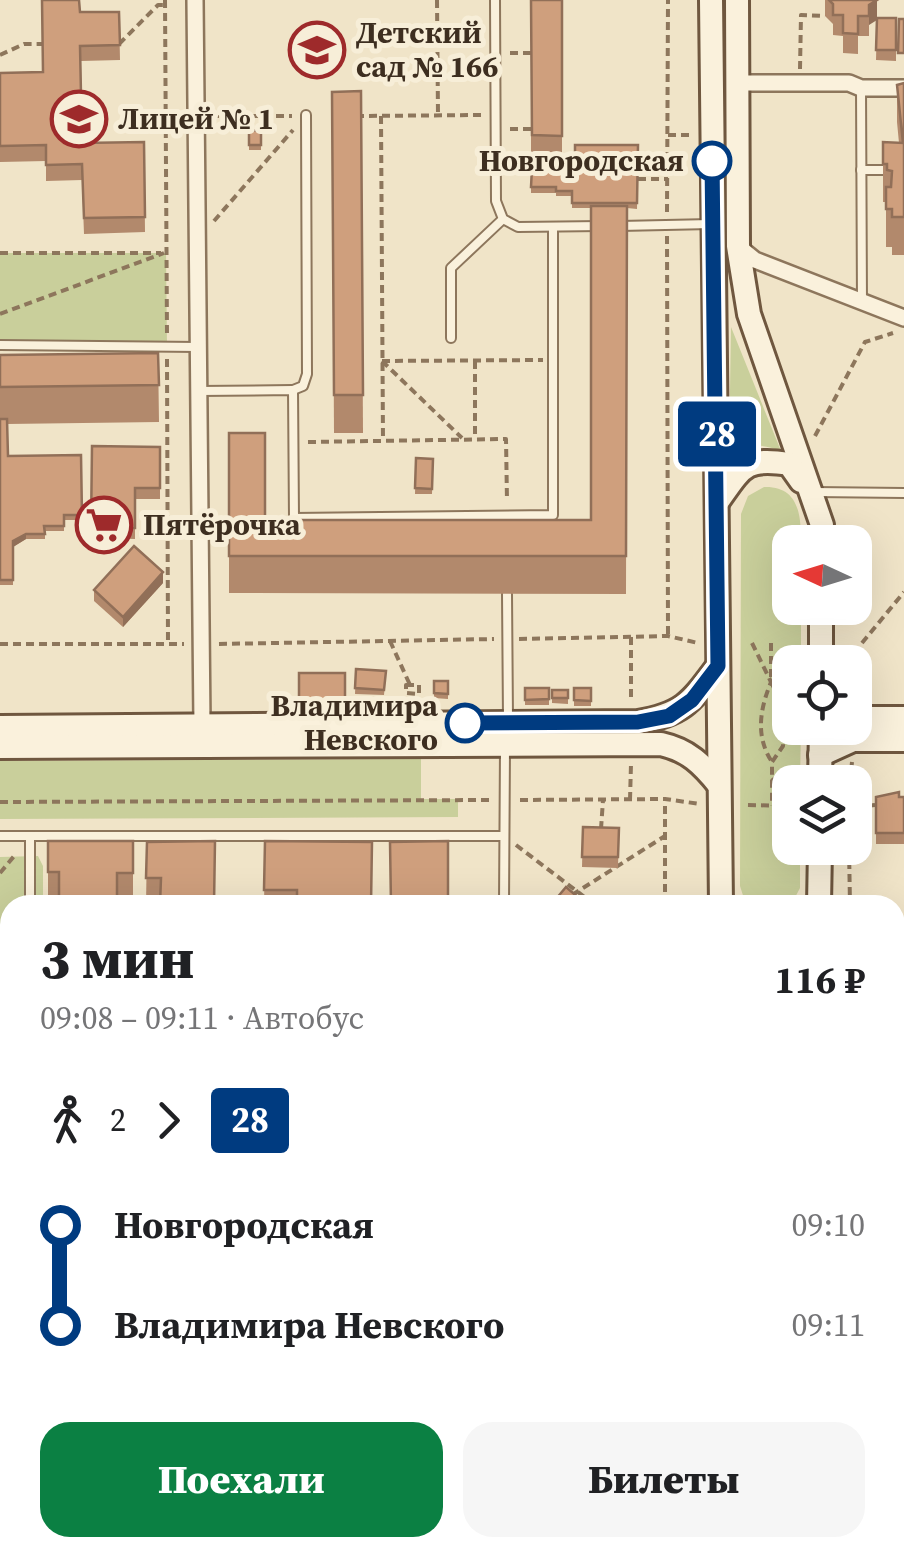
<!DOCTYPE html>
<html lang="ru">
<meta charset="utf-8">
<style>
body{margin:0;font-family:"Source Serif 4",serif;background:#f6f6f6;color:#202124;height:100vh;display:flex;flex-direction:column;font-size:38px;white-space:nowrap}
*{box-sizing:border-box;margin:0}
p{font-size:32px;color:#757577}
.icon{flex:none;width:55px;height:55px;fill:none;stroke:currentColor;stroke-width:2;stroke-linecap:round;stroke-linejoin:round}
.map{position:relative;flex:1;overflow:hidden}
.sheet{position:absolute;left:0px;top:895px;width:905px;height:662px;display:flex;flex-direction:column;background:#fff;border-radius:30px 30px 0 0;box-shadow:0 10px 40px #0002}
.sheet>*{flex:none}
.badge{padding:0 20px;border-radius:8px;font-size:35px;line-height:65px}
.needle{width:65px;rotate:274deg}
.tools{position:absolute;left:772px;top:525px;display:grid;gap:20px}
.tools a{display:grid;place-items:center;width:100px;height:100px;border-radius:20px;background:#fff;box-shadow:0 10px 40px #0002;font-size:50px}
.map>.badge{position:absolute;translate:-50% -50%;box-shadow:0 0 0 5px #fff}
.legs{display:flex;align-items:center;gap:15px;height:110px;padding:0 40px;font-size:32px}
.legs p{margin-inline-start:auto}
.overview{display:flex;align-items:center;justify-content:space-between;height:170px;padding:0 40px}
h1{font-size:55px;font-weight:800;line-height:75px}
.action{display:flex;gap:20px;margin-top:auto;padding:20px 40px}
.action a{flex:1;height:115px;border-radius:30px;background:#0b8043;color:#fff;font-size:40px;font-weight:800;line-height:115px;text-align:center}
.action a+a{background:#f6f6f6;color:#202124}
ul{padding:0 40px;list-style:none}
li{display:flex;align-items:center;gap:35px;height:100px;font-size:38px}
li i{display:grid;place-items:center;width:15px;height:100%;margin:0 12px;background:currentColor}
li i::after{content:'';width:25px;height:25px;margin:-12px;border:8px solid;border-radius:50%;background:#fff}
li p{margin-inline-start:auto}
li:first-child i{background:linear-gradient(#0000 50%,currentColor 0)}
li:last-child i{background:linear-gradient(currentColor 50%,#0000 0)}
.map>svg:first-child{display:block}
.green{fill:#c9cf9b}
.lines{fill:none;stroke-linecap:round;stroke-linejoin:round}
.lane-casing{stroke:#8d765c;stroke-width:12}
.street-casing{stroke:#8d765c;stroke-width:20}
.secondary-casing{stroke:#6f573f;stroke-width:28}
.path{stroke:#8d765c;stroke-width:4;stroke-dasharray:8 5;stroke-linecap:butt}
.lane{stroke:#faf1dc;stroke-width:8}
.street{stroke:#faf1dc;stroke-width:15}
.secondary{stroke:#faf1dc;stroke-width:22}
.wall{fill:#b2896c}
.shaded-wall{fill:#916f58}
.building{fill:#cf9f7d;stroke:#916f58;stroke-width:2.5}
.line-1-casing{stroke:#fff;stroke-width:22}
.line-1{stroke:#003b80;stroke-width:15}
.stop-1-dot{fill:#fff;stroke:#003b80;stroke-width:5}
.labels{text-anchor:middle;stroke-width:10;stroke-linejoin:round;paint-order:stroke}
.poi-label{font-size:30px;font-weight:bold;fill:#3d2e20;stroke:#f7eed8;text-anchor:start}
.stop-label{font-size:30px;font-weight:bold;fill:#3d2e20;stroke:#f7eed8;text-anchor:end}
</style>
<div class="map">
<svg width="904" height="1557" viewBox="0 0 904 1557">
<rect width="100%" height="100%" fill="#f0e4c8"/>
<g class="green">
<path d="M0,253H166L167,347L0,345Z"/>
<path d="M731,327L781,451C761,443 748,444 729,454Z"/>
<path d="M764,487C799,486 801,515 801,542H790V608H801V662H790V728H801L800,782H790V848H800V888L791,905H746L740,886L741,514L748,496Z"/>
<path d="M421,759V799H458V817L0,819V761Z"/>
<path d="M38,856L43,866V905H10V1017H0V857Z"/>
</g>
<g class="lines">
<g class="lane-casing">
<g id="lane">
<path d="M495,0L496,201L503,219L518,227L601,226"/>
<path d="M861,88L862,303"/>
<path d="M861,170H888"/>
<path d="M620,226L711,224"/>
<path d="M451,338V268L503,219"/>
<path d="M0,345L198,347"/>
<path d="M293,390L303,386L307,374L306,115"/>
<path d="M199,391L293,390L294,518L553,515V227"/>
<path d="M814,492L904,493"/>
<path d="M507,594L508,719"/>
<path d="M0,836H504"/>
<path d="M30,905V836"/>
<path d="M504,905L505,748"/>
<path d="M895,1062L904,1061"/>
<path d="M0,1129H10"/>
<path d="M0,1364L10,1369"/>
<path d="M895,1526H904"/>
<path d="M493,1557L498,1548"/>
<path d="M817,1557L818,1548"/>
</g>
</g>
<g class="street-casing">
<g id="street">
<path d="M195,0L202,725"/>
<path d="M738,83H849L861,88H904"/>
<path d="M739,247L755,260L904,318"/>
</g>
</g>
<g class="secondary-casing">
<g id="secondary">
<path d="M711,0L721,905"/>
<path d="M737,0L738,246L749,314L822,525L821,542"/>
<path d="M718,501C742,467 745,457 789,464L801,481"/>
<path d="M821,662V608"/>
<path d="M855,718H904"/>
<path d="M0,727L638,722C684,714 691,702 718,666"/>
<path d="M0,747L661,744C688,750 702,764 719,785"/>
<path d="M820,755L853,740H904"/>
<path d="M820,782L821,728"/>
<path d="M819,905L820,848"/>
<path d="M688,1557L689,1548"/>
<path d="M706,1557L707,1548"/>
</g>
</g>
<g class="path">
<path d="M165,0L167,335"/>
<path d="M437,0L438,115"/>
<path d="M119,44L158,5H165"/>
<path d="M510,53H532"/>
<path d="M0,55L24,44H42"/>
<path d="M800,69L801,15L825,16"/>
<path d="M211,116H292"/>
<path d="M356,116L482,115"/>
<path d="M381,116L383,441"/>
<path d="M510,129H532"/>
<path d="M668,135H693"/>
<path d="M638,179H668"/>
<path d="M667,212L668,0"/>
<path d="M214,221L293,130"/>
<path d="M667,236L668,636"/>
<path d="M0,253H161"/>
<path d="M0,314L164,253"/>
<path d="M167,359L168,644"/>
<path d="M382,361L543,360"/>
<path d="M382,361L462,438"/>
<path d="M475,361V439"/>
<path d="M815,436L865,342L893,333"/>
<path d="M308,442L506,439L507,501"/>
<path d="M631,637V702"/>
<path d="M519,639L668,636L698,643"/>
<path d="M390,641L410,685"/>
<path d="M752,643L771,682C760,709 755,736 772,762"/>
<path d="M771,643V682L783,706V746L772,762V806"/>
<path d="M862,643L904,592"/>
<path d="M0,644H184"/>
<path d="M219,644L494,639"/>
<path d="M406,685H419V694L406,693Z"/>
<path d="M772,778L790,802"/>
<path d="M850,782L852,762"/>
<path d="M520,800L665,799L700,804"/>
<path d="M630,800L631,764"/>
<path d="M0,802L490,800"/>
<path d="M748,805L790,806"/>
<path d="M855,807L875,805L878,801"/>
<path d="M601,829L603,800"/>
<path d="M516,845L595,905"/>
<path d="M849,848L850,905"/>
<path d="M0,873L15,855"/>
<path d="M572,895L665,836"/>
<path d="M665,905V800"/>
<path d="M895,940L904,930"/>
<path d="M0,969L10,981"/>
<path d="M0,1212H10"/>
<path d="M337,1557L344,1548"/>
<path d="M615,1557L616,1548"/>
</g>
<use href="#lane" class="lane"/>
<use href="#street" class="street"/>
<use href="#secondary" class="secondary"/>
</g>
<g class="wall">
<path d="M531,0H562V168L575,155L638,145L637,209L627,208L626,594L229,593V433L265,520H591V208H572V196H556V193H531Z"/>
<path d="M825,0H897H877L869,25V36H858V54L843,53V36L833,35V24L825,16Z"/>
<path d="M80,12H119L120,60L81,61L82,143L144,142L145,232L84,234L82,180L46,181V161L0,162V73L43,72Z"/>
<path d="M877,18H896V61L876,60Z"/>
<path d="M904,83V255H892V247H886V202H883V142L899,143L897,122V85Z"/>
<path d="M361,91L363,433H334L332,92Z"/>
<path d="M249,130L261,131V150H249Z"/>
<path d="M158,353L159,422L7,424L8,456L81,455L82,520H64V531H45V539H26L13,547V585H0V355Z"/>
<path d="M92,446L160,447V499H135V539L91,538Z"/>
<path d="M416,458L433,459L432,494H415Z"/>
<path d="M163,583L123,627L94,601V590Z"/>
<path d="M356,669L386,671L384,695L355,694Z"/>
<rect x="299" y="673" width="46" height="32"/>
<path d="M448,681V699L434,698V693Z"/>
<rect x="525" y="688" width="24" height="17"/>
<rect x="574" y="688" width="17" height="18"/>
<path d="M552,690H568V704L552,703Z"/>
<rect x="876" y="797" width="28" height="47"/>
<path d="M583,827L619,828L618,868L582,867Z"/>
<rect x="48" y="841" width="85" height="64"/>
<path d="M265,841L371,905H264Z"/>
<path d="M147,842L215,905H146Z"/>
<path d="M895,935L904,936V1031H895Z"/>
<rect x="0" y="1020" width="10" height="97"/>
<rect x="895" y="1118" width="9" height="387"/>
<path d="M497,1548H607V1557H494Z"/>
</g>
<g class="shaded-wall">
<path d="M869,0H877V20L869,25V36Z"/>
<path d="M26,534V539L13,547V541Z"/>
<path d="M163,572V583L123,627V617Z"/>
<path d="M6,1332L4,1418L0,1421V1377Z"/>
<path d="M10,1540V1548H19V1557H0V1550Z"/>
<path d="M551,1548H562V1557H542Z"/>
</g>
<g class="building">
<path d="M42,0H79L80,12H119L120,45L80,46L82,143L144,142L145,217L84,218L82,164L46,165V145L0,146V73L43,72Z"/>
<path d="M531,0H562V136L532,135Z"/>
<path d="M829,0H877L869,5V16H858V34L843,33V15H833V4Z"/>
<path d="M877,18H896V50H876Z"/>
<path d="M899,19H904V53H898Z"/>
<path d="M904,83V217H892V209H886V187H891L892,171L887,170V164H883V142L903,143L897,85Z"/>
<path d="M361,91L363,395H334L332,92Z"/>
<path d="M249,130L261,131V145H249Z"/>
<path d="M575,145H638L637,203H572V191H556V187H531L532,168H562V155H575Z"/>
<path d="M591,206H627L626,556H229V433H265V520H591Z"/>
<path d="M158,353L159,385L0,387V355Z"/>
<path d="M0,419H7L8,456L81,455L82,515H64V526H44L45,534H26L13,541V580H0Z"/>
<path d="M92,446L160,447V488H135V528H91Z"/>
<path d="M416,458L433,459L432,489L415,488Z"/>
<path d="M134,546L163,572L123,617L94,590Z"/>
<path d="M356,669L386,671L384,690L355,688Z"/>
<rect x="299" y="673" width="46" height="27"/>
<path d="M434,681H448V694L434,693Z"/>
<path d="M525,688H549V699L525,700Z"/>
<path d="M574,688H591V701L574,700Z"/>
<rect x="552" y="690" width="16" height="8"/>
<path d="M899,792V797H904V833H876V797Z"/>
<path d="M583,827L619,828L618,857H582Z"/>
<path d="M48,841H133V873H117V904L59,905V872H48Z"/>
<path d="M215,841L214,905H160L161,878H146L147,842Z"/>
<path d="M265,841L372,842L371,905H297V890H264Z"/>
<path d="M448,841V905H391L390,842Z"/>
<path d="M566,887L587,905H551Z"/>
<path d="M584,897L594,905H587L581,900Z"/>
<path d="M895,935L904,936V986H895Z"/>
<path d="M0,1020H10V1073L0,1072Z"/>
<path d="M895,1118H904V1468L895,1467Z"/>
<path d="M0,1332H6L4,1373L0,1377Z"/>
<path d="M0,1510L10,1521V1540L0,1550Z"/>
<path d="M497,1548H551L542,1557H504L496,1549Z"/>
<path d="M845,1548H886V1557H830L844,1556Z"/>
<path d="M9,1549L17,1557H1Z"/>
</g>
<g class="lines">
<g class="line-1-casing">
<path id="line-1" d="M465,723L638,722L669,716L692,700L718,666L712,161"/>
</g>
<use href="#line-1" class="line-1"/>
</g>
<defs>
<g id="school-ring" transform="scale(2.875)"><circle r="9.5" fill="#f7eed8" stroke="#9e2a2b" stroke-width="1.5"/><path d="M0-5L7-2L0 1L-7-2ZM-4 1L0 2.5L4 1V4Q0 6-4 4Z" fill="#9e2a2b"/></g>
<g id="supermarket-ring" transform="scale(2.875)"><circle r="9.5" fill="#f7eed8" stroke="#9e2a2b" stroke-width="1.5"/><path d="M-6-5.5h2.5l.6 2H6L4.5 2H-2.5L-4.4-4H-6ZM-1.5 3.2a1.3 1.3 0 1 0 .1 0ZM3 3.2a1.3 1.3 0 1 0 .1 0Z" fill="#9e2a2b"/></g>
</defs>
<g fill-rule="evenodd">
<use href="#school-ring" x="317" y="50"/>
<use href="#school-ring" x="79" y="119"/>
<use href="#supermarket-ring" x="104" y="525"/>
</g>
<g class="stop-1-dot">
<circle cx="712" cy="161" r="18"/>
<circle cx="465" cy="723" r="18"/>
</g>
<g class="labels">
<g class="poi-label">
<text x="356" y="43">Детский<tspan x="356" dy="34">сад № 166</tspan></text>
<text x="118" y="129">Лицей № 1</text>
<text x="143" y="535">Пятёрочка</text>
</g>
<g class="stop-label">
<text x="684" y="171">Новгородская</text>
<text x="438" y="716">Владимира<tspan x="438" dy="34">Невского</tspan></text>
</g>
</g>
</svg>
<div class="tools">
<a><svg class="needle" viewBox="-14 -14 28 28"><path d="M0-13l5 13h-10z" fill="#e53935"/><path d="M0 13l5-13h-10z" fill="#757577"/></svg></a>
<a><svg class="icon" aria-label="locate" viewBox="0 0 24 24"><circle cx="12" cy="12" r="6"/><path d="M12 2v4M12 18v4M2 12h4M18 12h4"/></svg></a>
<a><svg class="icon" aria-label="layers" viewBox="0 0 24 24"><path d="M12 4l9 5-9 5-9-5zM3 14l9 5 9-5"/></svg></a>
</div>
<b class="badge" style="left:717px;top:434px;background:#003b80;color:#fff">28</b>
<section class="sheet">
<div class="overview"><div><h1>3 мин</h1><p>09:08 – 09:11 · Автобус</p></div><b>116 ₽</b></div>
<div class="legs"><svg class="icon" aria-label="walk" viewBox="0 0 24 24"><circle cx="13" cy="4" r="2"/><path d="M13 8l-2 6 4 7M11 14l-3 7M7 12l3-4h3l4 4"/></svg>2<svg class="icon" aria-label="forward" viewBox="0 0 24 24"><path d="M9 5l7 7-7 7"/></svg><b class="badge" style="background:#003b80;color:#fff">28</b></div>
<ul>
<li><i style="color:#003b80"></i><b>Новгородская</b><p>09:10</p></li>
<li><i style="color:#003b80"></i><b>Владимира Невского</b><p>09:11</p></li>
</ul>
<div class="action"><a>Поехали</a><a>Билеты</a></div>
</section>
</div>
